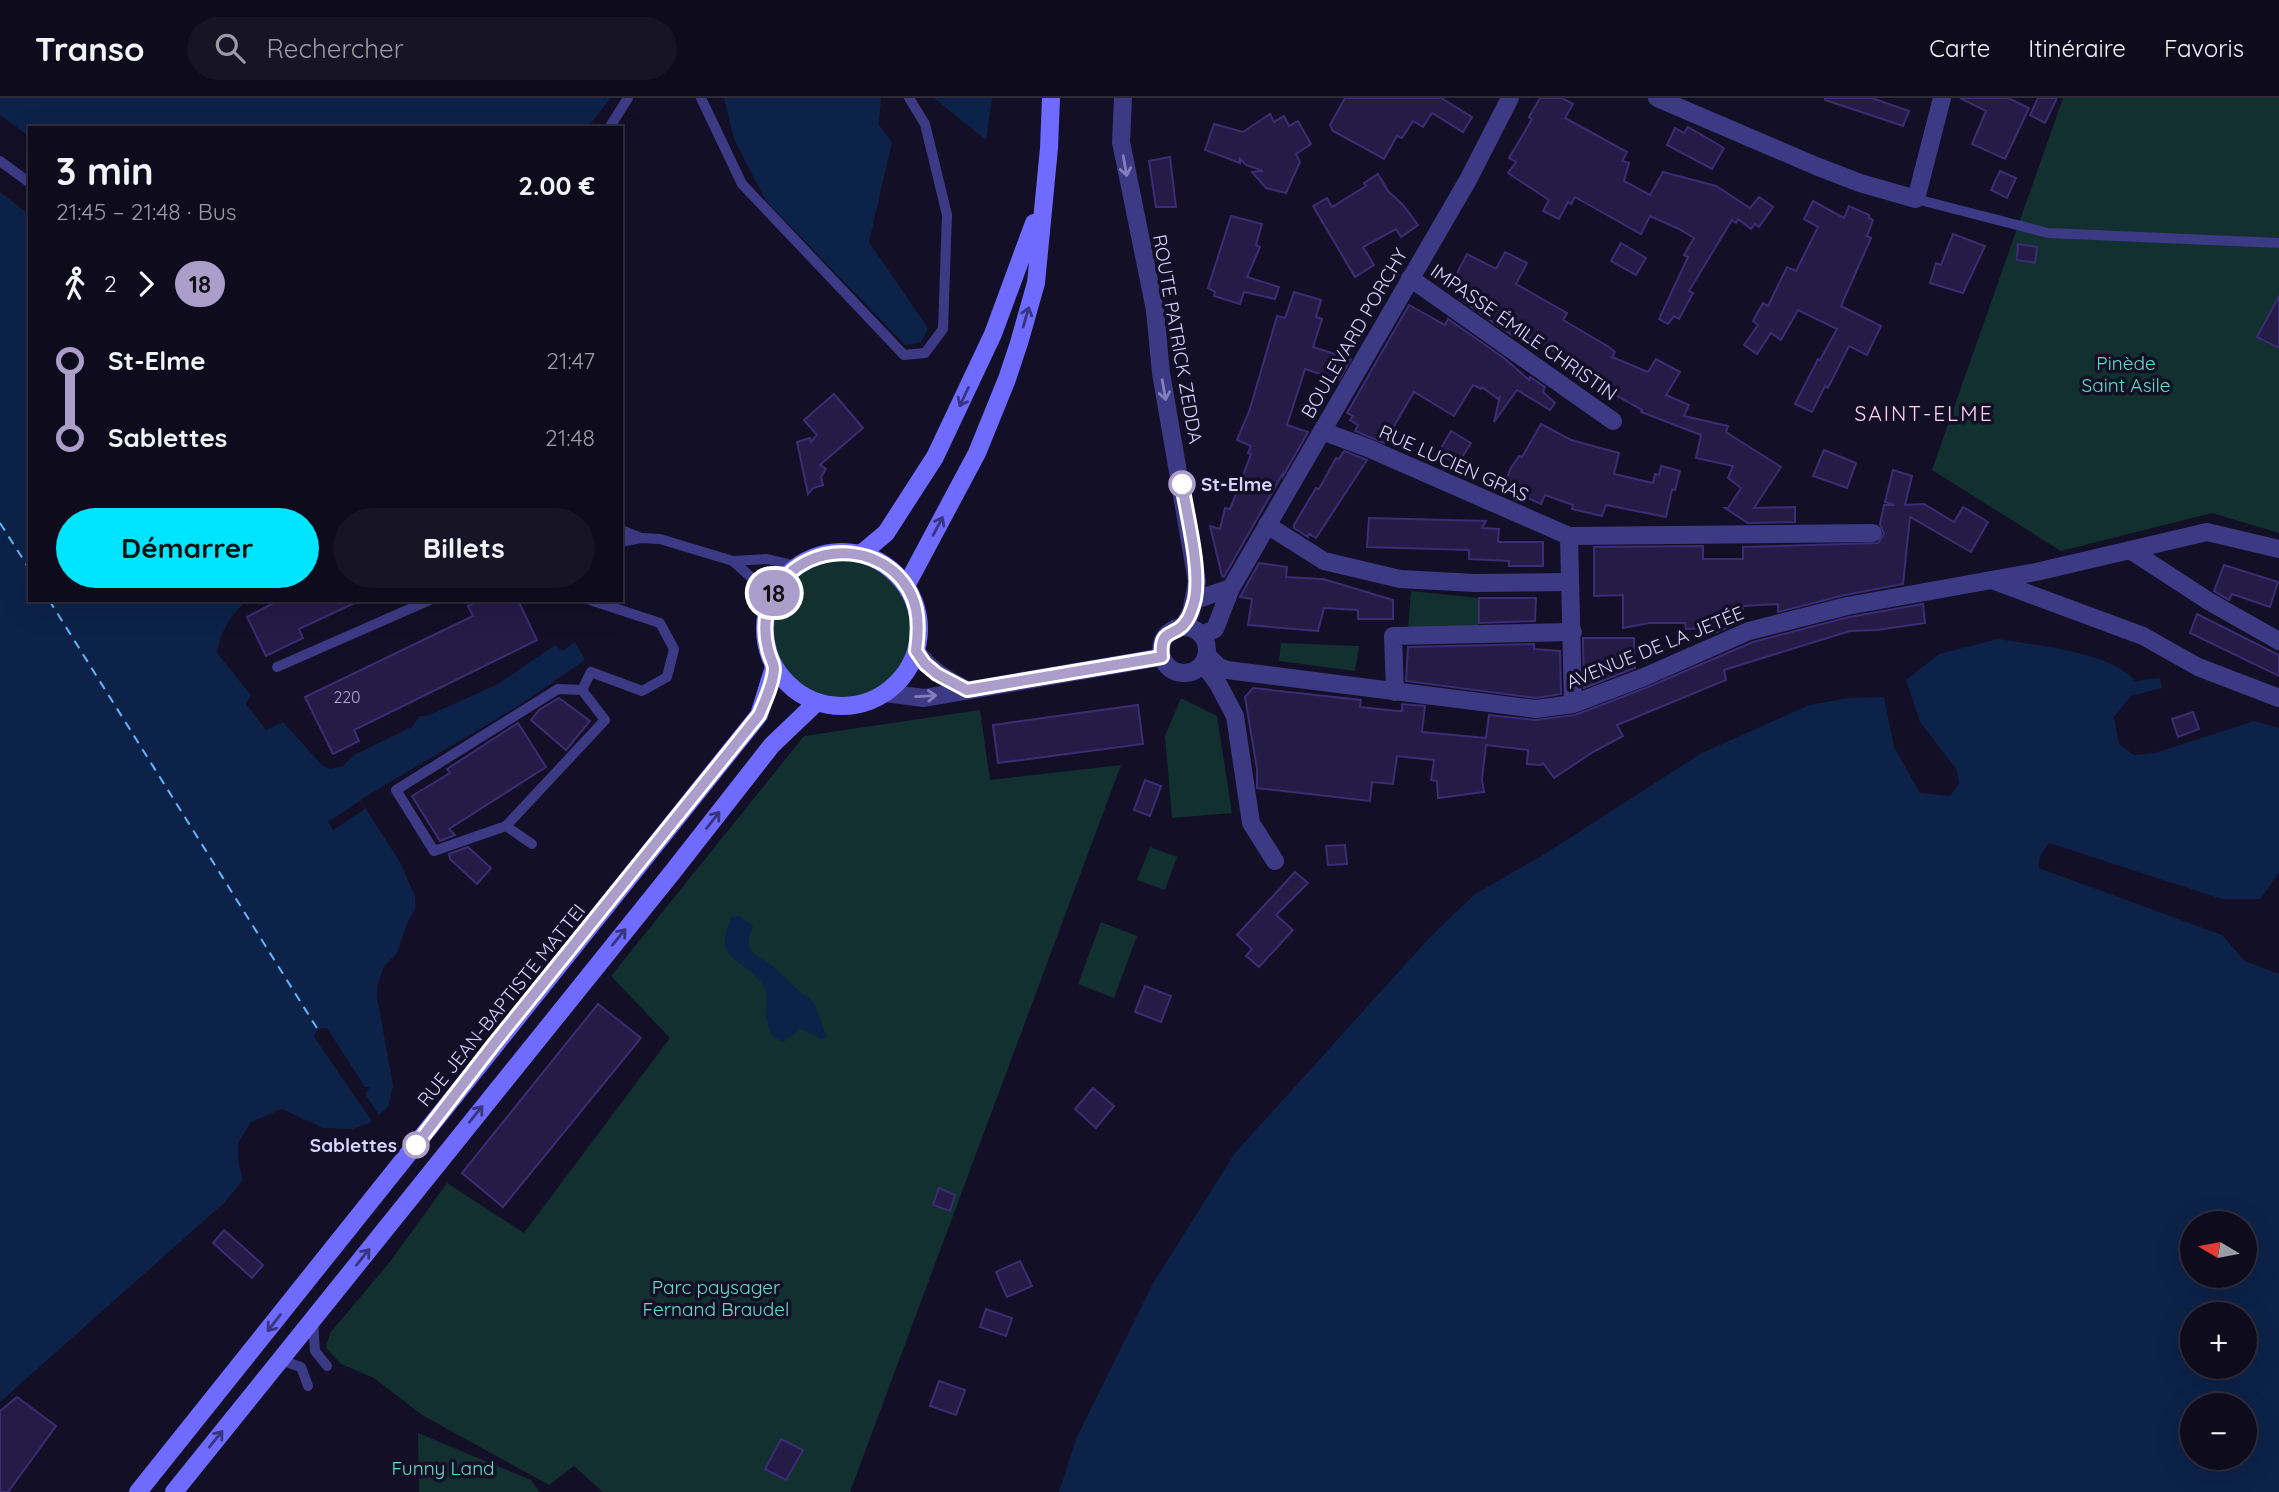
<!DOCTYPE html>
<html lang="fr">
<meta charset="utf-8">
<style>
body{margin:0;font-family:Quicksand,sans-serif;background:#171425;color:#f1f3f6;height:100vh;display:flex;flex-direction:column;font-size:26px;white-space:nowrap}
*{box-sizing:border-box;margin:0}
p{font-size:23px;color:#9b9ba3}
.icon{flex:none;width:38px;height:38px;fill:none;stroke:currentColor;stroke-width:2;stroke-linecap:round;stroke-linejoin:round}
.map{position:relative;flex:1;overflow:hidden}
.side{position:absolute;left:28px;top:28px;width:595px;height:476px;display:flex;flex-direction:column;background:#0e0b1c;border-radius:0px;box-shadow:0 7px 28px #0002,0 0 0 2px #2e2b3b}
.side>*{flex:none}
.badge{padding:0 14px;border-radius:23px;font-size:24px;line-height:46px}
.needle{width:46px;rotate:280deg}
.buttons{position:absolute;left:2180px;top:1113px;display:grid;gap:14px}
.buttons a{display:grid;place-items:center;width:77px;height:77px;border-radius:50%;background:#0e0b1c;box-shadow:0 7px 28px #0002,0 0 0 2px #2e2b3b;font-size:35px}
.map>.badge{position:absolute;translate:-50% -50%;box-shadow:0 0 0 4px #fff}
.legs{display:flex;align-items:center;gap:10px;height:77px;padding:0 28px;font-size:23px}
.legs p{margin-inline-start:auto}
.summary{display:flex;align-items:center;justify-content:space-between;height:119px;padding:0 28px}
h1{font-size:38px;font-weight:700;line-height:52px}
.button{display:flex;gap:14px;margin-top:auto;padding:14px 28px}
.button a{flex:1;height:80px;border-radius:42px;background:#00e5ff;color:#111;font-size:28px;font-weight:700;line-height:80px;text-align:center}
.button a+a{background:#171425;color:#f1f3f6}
ul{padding:0 28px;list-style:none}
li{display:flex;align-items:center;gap:24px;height:77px;font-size:26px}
li i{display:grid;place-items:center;width:10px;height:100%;margin:0 9px;background:currentColor}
li i::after{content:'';width:18px;height:18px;margin:-9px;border:5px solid;border-radius:50%;background:#0e0b1c}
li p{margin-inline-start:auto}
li:first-child i{background:linear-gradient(#0000 50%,currentColor 0)}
li:last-child i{background:linear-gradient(currentColor 50%,#0000 0)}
header{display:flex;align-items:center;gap:42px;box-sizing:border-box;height:98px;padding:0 35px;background:#0e0b1c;border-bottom:2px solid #2e2b3b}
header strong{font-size:33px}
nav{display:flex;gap:38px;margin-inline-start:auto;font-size:24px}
.search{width:490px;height:63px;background:#171425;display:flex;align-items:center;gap:18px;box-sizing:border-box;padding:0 24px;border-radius:38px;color:#9b9ba3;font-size:26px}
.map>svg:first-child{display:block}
.green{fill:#12302f}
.water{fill:#0c2248;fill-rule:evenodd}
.pier{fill:#130f26}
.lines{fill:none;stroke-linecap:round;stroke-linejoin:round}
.ferry{stroke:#62b6ff;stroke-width:2;stroke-dasharray:9 7;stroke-linecap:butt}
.building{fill:#241b47;stroke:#3b2d73;stroke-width:2}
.service{stroke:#3d3a85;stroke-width:10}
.minor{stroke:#3d3a85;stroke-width:18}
.tertiary{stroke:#3d3a85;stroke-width:18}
.secondary{stroke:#6f6bff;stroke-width:18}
.oneway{stroke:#837fbc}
.oneway2{stroke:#38347d}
.line-1-casing{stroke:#fff;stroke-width:16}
.line-1{stroke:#ab9ecb;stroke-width:10}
.stop-1-dot{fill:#fff;stroke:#ab9ecb;stroke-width:3.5}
.labels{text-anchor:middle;stroke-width:7;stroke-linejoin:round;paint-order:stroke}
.number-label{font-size:16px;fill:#aca6d1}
.street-label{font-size:19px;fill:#d9d4ff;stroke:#130f26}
.park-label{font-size:19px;fill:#5fe0c0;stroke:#130f26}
.stop-label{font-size:19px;font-weight:bold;fill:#d9d4ff;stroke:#130f26;text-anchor:start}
.neighbourhood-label{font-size:21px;letter-spacing:2px;fill:#ffd6f0;stroke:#130f26}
</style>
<header>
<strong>Transo</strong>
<div class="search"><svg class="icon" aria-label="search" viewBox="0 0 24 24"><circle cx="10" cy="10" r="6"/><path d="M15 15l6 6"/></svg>Rechercher</div>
<nav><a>Carte</a><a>Itinéraire</a><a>Favoris</a></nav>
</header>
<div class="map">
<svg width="2279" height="1394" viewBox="0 0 2279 1394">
<rect width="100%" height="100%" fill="#130f26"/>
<g class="green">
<path d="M2063,0H2279V435L2212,415L2061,453L1932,372Z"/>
<circle cx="842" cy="531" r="77"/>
<path d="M1411,493L1479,500V532H1408Z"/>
<path d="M1281,545L1359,548L1355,573L1279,563Z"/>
<path d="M1181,600L1217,618L1232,715L1172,720L1165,638Z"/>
<path d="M980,612L990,682L1121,667L850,1394H603L574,1368L549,1387L422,1317L374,1280L341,1266L326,1250L330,1235L389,1165L447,1085L524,1135L670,940L611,878L804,638Z"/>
<path d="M1150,749L1177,759L1165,792L1137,782Z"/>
<path d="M1101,824L1137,838L1114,900L1078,886Z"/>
<path d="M418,1335L531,1382L540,1394H419Z"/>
</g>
<g class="water">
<path d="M0,0H611L587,30H30V39L0,17Z"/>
<path d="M724,0H881L879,27L892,44L869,144L928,230L921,245L905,247L766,103L734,41Z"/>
<path d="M934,0H992L986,42Z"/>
<path d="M0,94L30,117V502H247C231,517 220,534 217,555L251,597L246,606L266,632L283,624L323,668L330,671L343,668L354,657L412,629L420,618H427L498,586L555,547L562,553L575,544L585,562L515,610L360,702L400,764L415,798V812L408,823L397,855L384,868L378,885L377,898L393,988L388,1009L371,1024L353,1031L323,1030L282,1011L251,1024L238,1045V1062L243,1082L225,1104L0,1304Z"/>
<path d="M1998,541C2034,547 2112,554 2135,583L2160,580L2162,590L2131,598L2114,619L2119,646L2134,657L2155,655L2254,623L2279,630V775L2260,801H2222L2049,745L2040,758L2039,770L2222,837L2245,863L2279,876V1394H1059L1076,1341L1152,1187L1235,1055L1430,839L1475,796L1543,757L1700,656L1809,607L1848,600L1884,599L1894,649L1920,695L1950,698L1959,686L1957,672L1920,624L1906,582L1939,556ZM2193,1125H2245V1178H2193ZM2245,1216V1269H2193V1216ZM2245,1307V1360H2193V1307Z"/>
<path d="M740,818L753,828C750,836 747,842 750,850C753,858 761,859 767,864C784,876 796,893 814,904L827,940L821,941L801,931L783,944L771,937C769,930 767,923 766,916C766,907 769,897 764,889C747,859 709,865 732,819Z"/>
</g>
<g class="pier">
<path d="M360,703L365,711L333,732L328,724Z"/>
<path d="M322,930H327L365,989H370L365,996L381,1020L374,1026L314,939L316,934Z"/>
</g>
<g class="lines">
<g class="ferry">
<path d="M0,425L30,472"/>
<path d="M49,502L320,935"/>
</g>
</g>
<g class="building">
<path d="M1345,0H1441L1472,19L1463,34L1432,15L1423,29L1413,23L1402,40L1397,38L1384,61L1333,33L1330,27Z"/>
<path d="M1540,0H1562L1573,6L1565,20L1627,54L1622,63L1629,65L1624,83L1650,97L1663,74L1716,88L1750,110L1759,99L1773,109L1759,129L1755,126L1751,131L1738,121L1736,125L1732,122L1689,193L1693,195L1679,221L1674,218L1668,226L1659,221L1688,159L1684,157L1694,140L1679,131L1650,118L1641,136L1575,99L1571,106L1568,104L1559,121L1543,113L1549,102L1508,75L1516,64L1509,60L1532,21L1529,19Z"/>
<path d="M1825,0H1872L1909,13L1903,28L1825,2Z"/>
<path d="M1960,0H2008L2029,10L2005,61L1972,46L1986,13Z"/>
<path d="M2038,0H2057L2045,25L2030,17Z"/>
<path d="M1270,16L1274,24L1284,18L1289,28L1298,23L1311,46L1296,56L1300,64L1286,95L1266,90L1252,74L1263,73L1246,67L1240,61V65L1205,52L1214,26L1243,34Z"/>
<path d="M1688,29L1724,50L1712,71L1667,47L1675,30L1684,35Z"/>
<path d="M1170,59L1176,109H1156L1149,63Z"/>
<path d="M2000,73L2016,80L2007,100L1991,92Z"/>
<path d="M1378,76L1388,93L1403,107L1418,127L1401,139L1396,131L1363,149L1374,167L1355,179L1313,108L1327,100L1332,109L1366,88L1364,85Z"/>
<path d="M1813,103L1844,120L1849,108L1869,117V120L1873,122L1867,138L1871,140L1841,208L1881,228L1867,257L1849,248L1828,290L1825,288L1812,314L1795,306L1818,261L1820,262L1837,231L1798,212L1781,242L1771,235L1757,256L1744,247L1758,227L1753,223L1763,205L1768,208L1787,169L1796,173L1818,129L1804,121Z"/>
<path d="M1231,118L1262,126L1256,147L1260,149L1247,179L1279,189L1275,201L1244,194L1240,206L1214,198L1215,194L1208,190Z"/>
<path d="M1953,136L1985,148L1963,195L1930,185L1936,165L1941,167Z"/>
<path d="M1621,145L1646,160L1636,177L1611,163Z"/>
<path d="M2018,146L2037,149L2035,165L2017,162Z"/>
<path d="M1505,154L1527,165L1516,186L1567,215L1563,222L1609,249L1615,254L1612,259L1648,274L1656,261L1680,274L1666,297L1689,307L1684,318L1728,328L1726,334L1781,369L1754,410L1795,409V424L1748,425L1725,410H1728L1741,390L1728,380L1733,368L1696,360L1701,337L1641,314L1642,312L1612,295L1614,291L1547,249L1516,232L1513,238L1460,201L1465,192L1452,185L1467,156L1496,171Z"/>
<path d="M1294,194L1321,202L1316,219L1322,221L1313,249L1351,261L1339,282L1305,271L1287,327L1308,334L1283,378V375L1224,479L1222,478L1210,428L1220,431L1225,410L1230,411L1251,356L1248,355L1251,348L1237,342L1250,311L1277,218L1285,220Z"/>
<path d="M2279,198V250L2257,239Z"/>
<path d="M1409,207L1445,227L1448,221L1504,260L1529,282L1530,279L1545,289L1543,294L1555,305L1550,312L1517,292L1494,324L1500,298L1498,301L1482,289L1481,291L1473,287L1454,318L1414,294L1384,345L1355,333L1358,327L1350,322L1353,318L1347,315Z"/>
<path d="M834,296L863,330L820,367L826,371L821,379L823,387L813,390L808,396L797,344L810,340L811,344L817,337L804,322Z"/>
<path d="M1541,326L1571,342L1619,355L1614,376L1653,385L1655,376L1659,377L1661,368L1680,373L1675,392L1672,391L1666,419L1606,407L1602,418L1572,411L1573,407L1545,397L1541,406L1503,389L1511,370L1519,358L1522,359Z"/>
<path d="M1451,333L1471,345L1458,366L1438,355Z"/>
<path d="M1824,352L1856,365L1847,390L1813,378Z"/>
<path d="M1344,353L1367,362L1316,440L1309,436L1308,439L1294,430V427L1316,390L1319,391L1336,360L1339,361Z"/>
<path d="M1893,372L1912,378L1905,407L1924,406L1954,424L1963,409L1988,424L1971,454L1910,419L1903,486L1845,497L1778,514V506L1743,508V523L1715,535L1716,530L1686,531L1685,525H1649L1623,530V497L1594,498V449L1703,448V461H1743V449L1878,445L1884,436L1880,426L1884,407H1894L1885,404Z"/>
<path d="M1369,420L1486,423L1482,430L1499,431L1498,444H1543V468H1509V463L1469,461V452L1367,449Z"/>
<path d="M1259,465L1287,469L1286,479L1323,481L1393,502V521H1358V512L1324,510L1318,533L1248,527L1252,501L1240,499Z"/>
<path d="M2224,467L2278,484L2270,509L2232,496L2229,502L2214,493Z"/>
<path d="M1479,500H1536L1535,523L1479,525Z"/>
<path d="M279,502H361L299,531L303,540L266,558L247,519Z"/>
<path d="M479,502H518L537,542L354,632L359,643L333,656L305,599L473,518L468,508Z"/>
<path d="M1923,506L1925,525L1877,532L1850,533L1724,572L1726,582L1617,627L1623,638L1593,654L1554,680L1543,665L1541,667L1527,666L1528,652L1486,647L1482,682L1484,694L1438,700L1437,683L1431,682L1434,662L1397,658L1393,686L1372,684L1370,703L1257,690V671L1245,599L1253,590L1361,602L1360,609L1398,613H1402V606L1425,608L1422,634L1486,640L1489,617L1535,622L1575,617L1648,589L1753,544L1849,519Z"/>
<path d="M2197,516L2279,557V578L2190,535Z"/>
<path d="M1583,540H1634L1635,570L1584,590Z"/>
<path d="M1534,546V551L1560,553L1561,596L1536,600L1406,583L1408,549Z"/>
<path d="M559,600L590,623L566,652L531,622L539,612Z"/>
<path d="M1138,607L1143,646L998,665L993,627Z"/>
<path d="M2193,614L2199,631L2178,639L2172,621Z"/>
<path d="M518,625L546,669L449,731L455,737L440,743L412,698L450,675L447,671Z"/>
<path d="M1145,682L1161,688L1150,718L1134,712Z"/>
<path d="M1345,747L1347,766L1328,767L1326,748Z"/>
<path d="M468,749L491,770L477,786L450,761L449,756Z"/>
<path d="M1295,774L1308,785L1276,817L1293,832L1259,869L1246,858L1252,851L1237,837Z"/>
<path d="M1145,888L1171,898L1161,924L1135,914Z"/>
<path d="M598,906L641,940L503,1109L462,1075Z"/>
<path d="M1093,990L1114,1008L1096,1030L1075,1011Z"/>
<path d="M939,1090L955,1097L950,1113L933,1107Z"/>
<path d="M224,1132L263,1167L252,1180L213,1145Z"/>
<path d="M1020,1163L1032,1188L1007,1199L996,1174Z"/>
<path d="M986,1211L1012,1220L1006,1238L980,1229Z"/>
<path d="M939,1283L965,1292L956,1317L930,1308Z"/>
<path d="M17,1299L56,1328L8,1394H0V1313Z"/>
<path d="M781,1341L803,1352L786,1382L765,1371Z"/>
</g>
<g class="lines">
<g class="service">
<path d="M701,0L742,86L904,257L925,255L943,231L947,117L925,26L909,0"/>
<path d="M609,30L628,0"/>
<path d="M0,63L30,85"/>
<path d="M1916,101L2048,135L2279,145"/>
<path d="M621,432L641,440"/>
<path d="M621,444L641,440L660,441L733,463L767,461L797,468"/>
<path d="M733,463L755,483L768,509"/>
<path d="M277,569L430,502"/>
<path d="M558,591L582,592L605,622L506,728L434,753L396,692Z"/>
<path d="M582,592L591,574L642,593L667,579L674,551L660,525L590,502"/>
<path d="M506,728L532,746"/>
<path d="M313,1223L315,1253L327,1268"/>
<path d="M280,1262L301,1269L308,1288"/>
</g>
<g class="minor">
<path d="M1657,0L1816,68L1860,85L1916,101L1942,0"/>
<path d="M1410,180L1613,323"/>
<path d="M1322,333L1368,350L1569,438L1873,435"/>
<path d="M1267,427L1324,463L1400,481L1475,485L1569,484"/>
<path d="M1569,438L1573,606"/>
<path d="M2130,452L2210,504L2279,543"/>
<path d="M1992,482L2143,538L2198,569L2279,600"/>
<path d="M1195,502L1231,490"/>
<path d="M1202,537L1215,531L1231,490L1468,82L1510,0"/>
<path d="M1207,557L1219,569L1227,572L1536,611L1573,606L1644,579L1749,533L1847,508L2036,474L2207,434L2279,451"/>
<path d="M1203,566L1217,584L1235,618L1251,725L1275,763"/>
<path d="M1395,594L1393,538L1573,534"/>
</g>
<g class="tertiary">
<path d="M1123,0L1121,44L1155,212L1161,275L1197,484L1191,514L1183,529"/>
<circle cx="1184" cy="552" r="23"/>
<path d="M916,553C930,572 946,581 967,592"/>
<path d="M885,595L924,600L1162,559"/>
</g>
<g class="secondary">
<circle cx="842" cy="531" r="77"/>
<path d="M861,456L886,435L935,359L993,236L1034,125"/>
<path d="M906,488L977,355L1007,281L1019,245L1036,185L1049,50L1051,0"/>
<path d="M138,1394L759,617L774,569"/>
<path d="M174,1394L671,776L772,647L817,604"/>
</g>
</g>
<defs><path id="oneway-shaft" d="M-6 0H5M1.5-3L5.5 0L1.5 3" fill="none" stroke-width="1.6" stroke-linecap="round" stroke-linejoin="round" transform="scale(1.75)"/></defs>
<g class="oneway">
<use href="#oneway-shaft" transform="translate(1125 68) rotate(80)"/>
<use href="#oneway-shaft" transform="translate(1164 292) rotate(80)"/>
<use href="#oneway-shaft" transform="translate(926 598) rotate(-3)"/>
</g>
<g class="oneway2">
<use href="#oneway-shaft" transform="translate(1026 219) rotate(-74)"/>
<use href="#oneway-shaft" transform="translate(964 299) rotate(115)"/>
<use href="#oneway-shaft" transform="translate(938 428) rotate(-62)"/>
<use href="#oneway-shaft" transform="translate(713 722) rotate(-52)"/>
<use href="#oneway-shaft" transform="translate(619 839) rotate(-51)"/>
<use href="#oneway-shaft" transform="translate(476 1016) rotate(-51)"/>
<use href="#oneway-shaft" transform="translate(363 1159) rotate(-51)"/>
<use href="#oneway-shaft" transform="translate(274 1225) rotate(128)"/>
<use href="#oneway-shaft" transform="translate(216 1341) rotate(-51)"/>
</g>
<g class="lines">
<g class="line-1-casing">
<path id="line-1" d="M416,1047L494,946L759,617C765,603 773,586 774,571C774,565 769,558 768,551C763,532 765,512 775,494C807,436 900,444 916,511C919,525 918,538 916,553L925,566L937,576L967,592L1162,559C1159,530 1174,539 1184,526C1190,520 1193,509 1195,501C1201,471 1187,418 1182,386"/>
</g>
<use href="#line-1" class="line-1"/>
</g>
<g class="stop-1-dot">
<circle cx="1182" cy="386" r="12"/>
<circle cx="416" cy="1047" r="12"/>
</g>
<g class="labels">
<g class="number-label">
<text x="347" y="605">220</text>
</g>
<g class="street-label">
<text transform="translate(1524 234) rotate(35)" y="7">IMPASSE ÉMILE CHRISTIN</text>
<text transform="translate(1354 235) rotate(-60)" y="7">BOULEVARD PORCHY</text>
<text transform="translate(1178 241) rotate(80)" y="7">ROUTE PATRICK ZEDDA</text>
<text transform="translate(1454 365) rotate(24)" y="7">RUE LUCIEN GRAS</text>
<text transform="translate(1655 549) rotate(-22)" y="7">AVENUE DE LA JETÉE</text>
<text transform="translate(501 907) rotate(-51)" y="7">RUE JEAN-BAPTISTE MATTEI</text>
</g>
<g class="park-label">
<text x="2126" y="272">Pinède<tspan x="2126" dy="22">Saint Asile</tspan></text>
<text x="716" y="1196">Parc paysager<tspan x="716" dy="22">Fernand Braudel</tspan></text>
<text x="443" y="1377">Funny Land</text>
</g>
<g class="stop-label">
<text x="1201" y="393">St-Elme</text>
<text x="397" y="1054" text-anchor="end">Sablettes</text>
</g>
<g class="neighbourhood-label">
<text x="1924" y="323">SAINT-ELME</text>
</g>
</g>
</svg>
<div class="buttons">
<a><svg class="needle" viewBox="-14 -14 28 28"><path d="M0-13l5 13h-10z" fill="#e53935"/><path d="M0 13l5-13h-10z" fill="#9b9ba3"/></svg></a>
<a>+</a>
<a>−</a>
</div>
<b class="badge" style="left:774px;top:495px;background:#ab9ecb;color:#111">18</b>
<section class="side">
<div class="summary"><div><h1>3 min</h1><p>21:45 – 21:48 · Bus</p></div><b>2.00 €</b></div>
<div class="legs"><svg class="icon" aria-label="walk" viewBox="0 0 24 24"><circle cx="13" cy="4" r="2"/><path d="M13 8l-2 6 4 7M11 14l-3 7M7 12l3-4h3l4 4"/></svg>2<svg class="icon" aria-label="forward" viewBox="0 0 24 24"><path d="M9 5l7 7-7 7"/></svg><b class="badge" style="background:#ab9ecb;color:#111">18</b></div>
<ul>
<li><i style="color:#ab9ecb"></i><b>St-Elme</b><p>21:47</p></li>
<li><i style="color:#ab9ecb"></i><b>Sablettes</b><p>21:48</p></li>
</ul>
<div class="button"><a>Démarrer</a><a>Billets</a></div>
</section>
</div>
